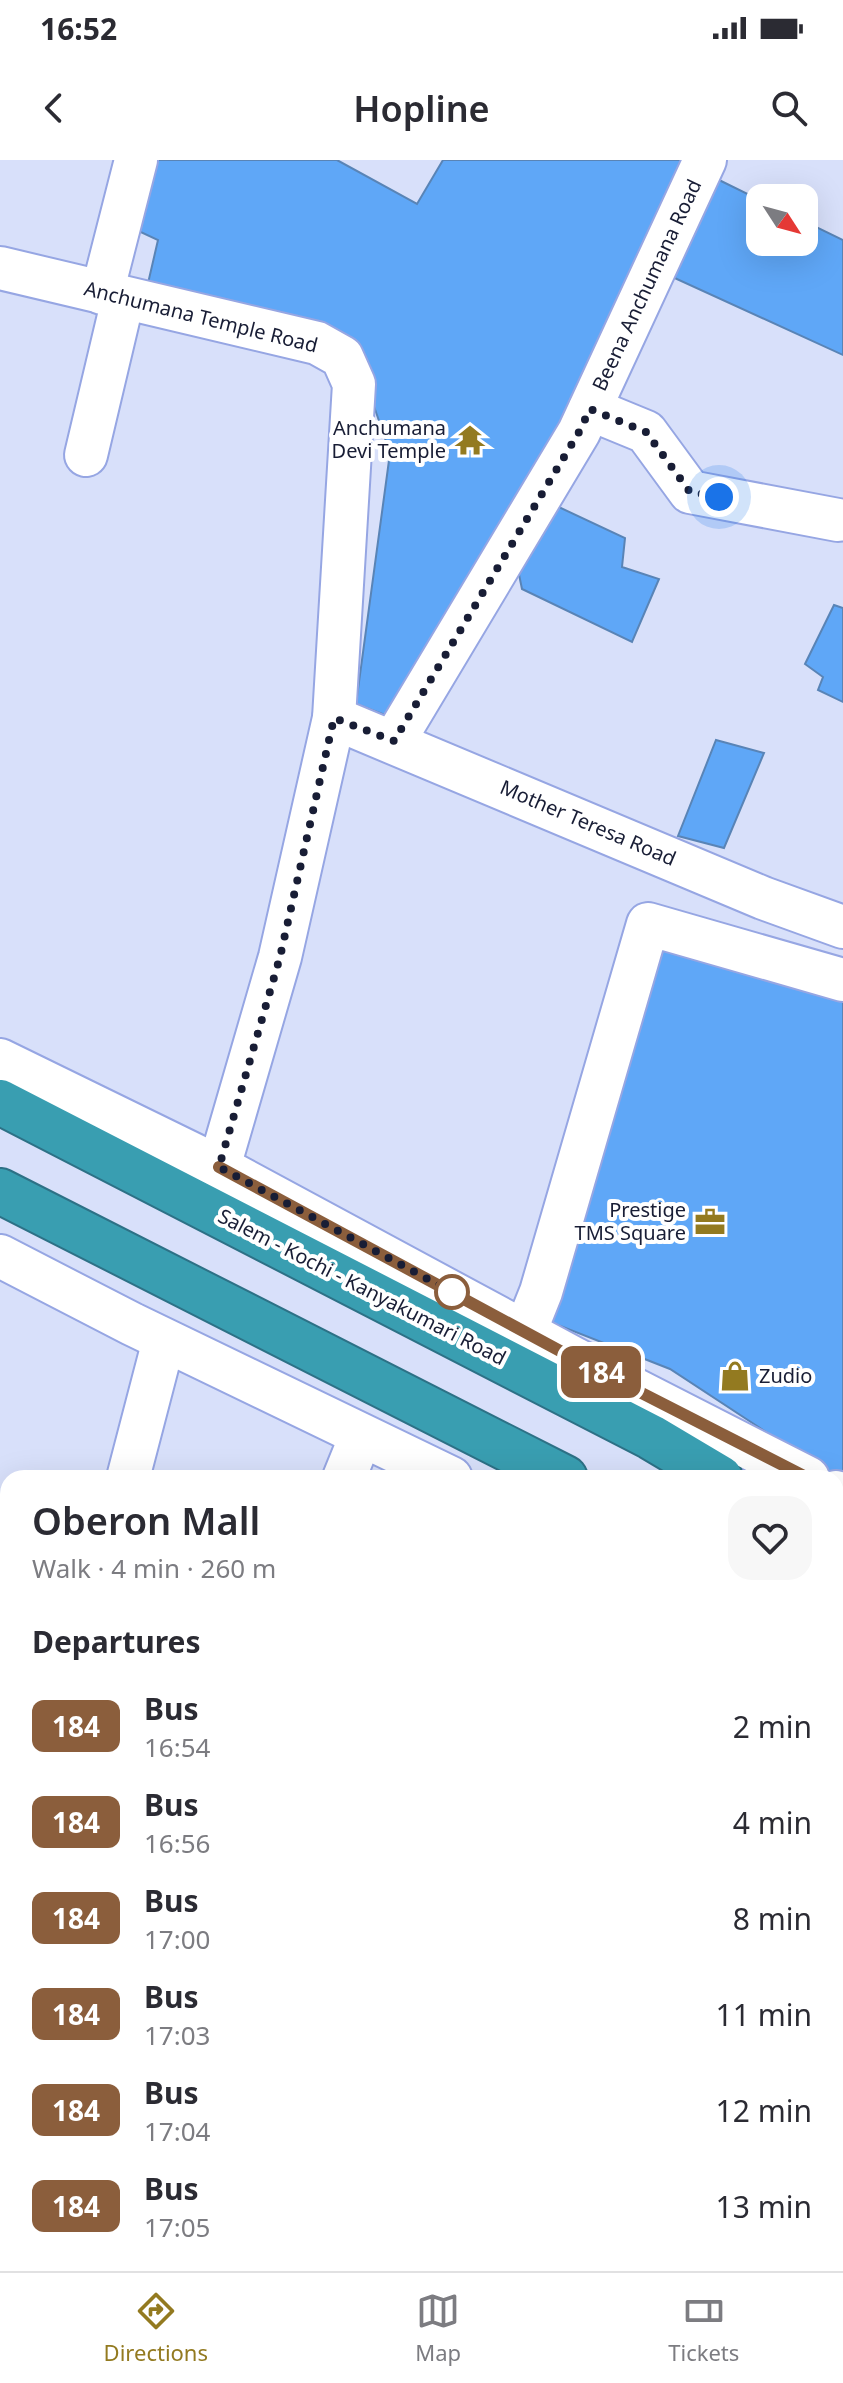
<!DOCTYPE html>
<meta charset="utf-8">
<style>
body{margin:0;font-family:"Noto Sans",sans-serif;background:#f7f7f7;color:#2b2b33;height:100vh;display:flex;flex-direction:column;font-size:30px;white-space:nowrap}
*{box-sizing:border-box;margin:0}
p{font-size:26px;color:#7c7c81}
.icon{flex:none;width:44px;height:44px;fill:none;stroke:currentColor;stroke-width:2;stroke-linecap:round;stroke-linejoin:round}
.map{position:relative;flex:1;overflow:hidden}
.sheet{position:absolute;left:0px;top:1310px;width:844px;height:802px;display:flex;flex-direction:column;background:#fff;border-radius:24px 24px 0 0;box-shadow:0 8px 32px #0002}
.sheet>*{flex:none}
.badge{padding:0 16px;border-radius:12px;font-size:28px;line-height:52px}
.needle{width:52px;rotate:126deg}
.controls{position:absolute;left:746px;top:24px;display:grid;gap:16px}
.controls a{display:grid;place-items:center;width:72px;height:72px;border-radius:16px;background:#fff;box-shadow:0 8px 32px #0002;font-size:40px}
.you{position:absolute;width:40px;height:40px;margin:-20px;border:6px solid #fff;border-radius:50%;background:#1a73e8;box-shadow:0 0 0 12px #1a73e833}
.map>.badge{position:absolute;translate:-50% -50%;box-shadow:0 0 0 4px #fff}
h2{padding:0 32px;font-size:30px;line-height:72px}
.round{display:grid;place-items:center;flex:none;width:84px;height:84px;border-radius:24px;background:#f7f7f7}
.summary{display:flex;align-items:center;justify-content:space-between;height:136px;padding:0 32px}
h1{font-size:38px;font-weight:600;line-height:60px}
ul{padding:0;list-style:none}
li{display:flex;align-items:center;gap:24px;height:96px;padding:0 32px}
li div{flex:1}
li b{display:block;font-size:30px}
li em{font-style:normal}
li .badge{min-width:88px;font-weight:700;text-align:center}
.status{display:flex;justify-content:space-between;align-items:center;height:56px;padding:0 40px;background:#fff;direction:ltr}
.status svg{height:22px;fill:currentColor}
header{display:flex;justify-content:space-between;align-items:center;height:104px;padding:0 32px;background:#fff;font-size:36px;font-weight:600}
.menu{display:flex;justify-content:space-around;align-items:center;height:112px;border-top:2px solid #e1e1e2;background:#fff;font-size:22px;color:#7c7c81}
.menu a{display:grid;justify-items:center;gap:4px}
.menu .active{color:#937a20}
.map>svg:first-child{display:block}
.building{fill:#5fa7f7;stroke:#5984b6;stroke-width:2}
.lines{fill:none;stroke-linecap:round;stroke-linejoin:round}
.minor-casing{stroke:#96a6e3;stroke-width:46}
.highway-casing{stroke:#2d7186;stroke-width:48}
.minor{stroke:#fff;stroke-width:42}
.highway{stroke:#399eb1;stroke-width:44}
.line-casing{stroke:#fff;stroke-width:18}
.line{stroke:#8b5e3c;stroke-width:12}
.walk{stroke:#181d35;stroke-width:8;stroke-dasharray:0 14.4}
.stop-dot{fill:#fff;stroke:#8b5e3c;stroke-width:4}
.labels{text-anchor:middle;stroke-width:8;stroke-linejoin:round;paint-order:stroke}
.street-label{font-size:20px;fill:#181d35;stroke:#fff}
.poi-label{font-size:20px;fill:#181d35;stroke:#fff;text-anchor:end}
</style>
<div class="status"><b>16:52</b><svg viewBox="0 0 49 12"><path d="M0 12V9h3v3zM5 12V6h3v6zM10 12V3h3v9zM15 12V0h3v12zM26 1h20v11H26zM47 4h2v5h-2z"/></svg></div>
<header><svg class="icon" aria-label="back" viewBox="0 0 24 24"><path d="M15 5l-7 7 7 7"/></svg>Hopline<svg class="icon" aria-label="search" viewBox="0 0 24 24"><circle cx="10" cy="10" r="6"/><path d="M15 15l6 6"/></svg></header>
<div class="map">
<svg width="843" height="2111" viewBox="0 0 843 2111">
<rect width="100%" height="100%" fill="#d8e0fa"/>
<g class="building">
<path d="M152,0H337L417,44L443,0H687L563,267L385,555L356,544L390,293L351,179L146,132L158,80L132,68Z"/>
<path d="M717,19L760,40V82H804V61L843,80V195L668,115Z"/>
<path d="M548,342L625,378L622,407L659,419L632,482L522,429L516,400Z"/>
<path d="M834,445L843,448V542L818,530L823,517L805,504Z"/>
<path d="M716,580L764,593L724,688L678,676Z"/>
<path d="M661,784L843,838V1317L824,1310L670,1209L550,1162Z"/>
<path d="M8,1819V1878L0,1873V1825Z"/>
</g>
<g class="lines">
<g class="minor-casing">
<g id="minor">
<path d="M0,108L317,183L342,197L354,224L334,558L280,797L219,1007"/>
<path d="M102,133L136,0"/>
<path d="M590,249L646,272L690,332L838,360"/>
<path d="M86,295L123,139"/>
<path d="M334,558L763,738L843,767"/>
<path d="M394,581L579,272L705,0"/>
<path d="M0,900L219,1007L575,1199L808,1318"/>
<path d="M0,1096L132,1164L451,1318"/>
<path d="M525,1172L541,1132L648,764L843,820"/>
<path d="M128,1318L164,1180"/>
<path d="M344,1318L361,1276"/>
<path d="M836,1332L843,1336"/>
<path d="M0,1639L8,1642"/>
<path d="M0,1743L8,1715"/>
<path d="M0,1940H8"/>
<path d="M836,2075L843,2077"/>
<path d="M277,2111L278,2104"/>
<path d="M498,2111L500,2104"/>
<path d="M765,2111L769,2104"/>
</g>
</g>
<g class="highway-casing">
<g id="highway">
<path d="M0,942L651,1277L720,1318"/>
<path d="M0,1031L565,1318"/>
<path d="M836,1388L843,1392"/>
<path d="M836,1457L843,1461"/>
</g>
</g>
<use href="#minor" class="minor"/>
<use href="#highway" class="highway"/>
</g>
<g class="lines">
<g class="line-casing">
<path id="line" d="M219,1007L575,1199L808,1318"/>
</g>
<use href="#line" class="line"/>
<path class="walk" d="M452,1132L219,1007L280,797L334,558L394,581L579,272L590,249L646,272L690,332L719,337"/>
</g>
<defs>
<g id="temple-bare" transform="scale(2.4)"><path d="M0-6L5-2H3V0L6.5 2.5H4V6H1.5V3h-3V6H-4V2.5H-6.5L-3 0V-2H-5Z" fill="#937a20" stroke="#fff" stroke-width="2.5" paint-order="stroke"/></g>
<g id="office-bare" transform="scale(2.4)"><path d="M-6-3h4V-5.5h4V-3h4V5H-6ZM-1-4.5V-3h2v-1.5ZM-6 0V1H6V0Z" fill="#937a20" stroke="#fff" stroke-width="2.5" paint-order="stroke"/></g>
<g id="shop-bare" transform="scale(2.4)"><path d="M-5-2.5h2.3a2.7 3.5 0 0 1 5.4 0H5L5.5 6h-11ZM-1.5-2.5h3a1.5 2.3 0 0 0-3 0Z" fill="#937a20" stroke="#fff" stroke-width="2.5" paint-order="stroke"/></g>
</defs>
<g fill-rule="evenodd">
<use href="#temple-bare" x="470" y="280"/>
<use href="#office-bare" x="710" y="1062"/>
<use href="#shop-bare" x="735" y="1216"/>
</g>
<circle class="stop-dot" cx="452" cy="1132" r="16"/>
<g class="labels">
<g class="street-label">
<text transform="translate(647 125) rotate(-65)" y="7">Beena Anchumana Road</text>
<text transform="translate(201 157) rotate(14)" y="7">Anchumana Temple Road</text>
<text transform="translate(588 663) rotate(23)" y="7">Mother Teresa Road</text>
<text transform="translate(362 1127) rotate(27)" y="7">Salem - Kochi - Kanyakumari Road</text>
</g>
<g class="poi-label">
<text x="446" y="275">Anchumana<tspan x="446" dy="23">Devi Temple</tspan></text>
<text x="686" y="1057">Prestige<tspan x="686" dy="23">TMS Square</tspan></text>
<text x="759" y="1223" text-anchor="start">Zudio</text>
</g>
</g>
</svg>
<div class="controls">
<a><svg class="needle" viewBox="-14 -14 28 28"><path d="M0-13l5 13h-10z" fill="#e53935"/><path d="M0 13l5-13h-10z" fill="#7c7c81"/></svg></a>
</div>
<div class="you" style="left:719px;top:337px"></div>
<b class="badge" style="left:601px;top:1212px;background:#8b5e3c;color:#fff">184</b>
<section class="sheet">
<div class="summary"><div><h1>Oberon Mall</h1><p>Walk · 4 min · 260 m</p></div><a class="round"><svg class="icon" aria-label="heart" viewBox="0 0 24 24"><path d="M12 20l-8-8c-3-5 5-10 8-4 3-6 11-1 8 4z"/></svg></a></div>
<h2>Departures</h2>
<ul>
<li><span class="badge" style="background:#8b5e3c;color:#fff">184</span><div><b>Bus</b><p>16:54</p></div><em>2 min</em></li>
<li><span class="badge" style="background:#8b5e3c;color:#fff">184</span><div><b>Bus</b><p>16:56</p></div><em>4 min</em></li>
<li><span class="badge" style="background:#8b5e3c;color:#fff">184</span><div><b>Bus</b><p>17:00</p></div><em>8 min</em></li>
<li><span class="badge" style="background:#8b5e3c;color:#fff">184</span><div><b>Bus</b><p>17:03</p></div><em>11 min</em></li>
<li><span class="badge" style="background:#8b5e3c;color:#fff">184</span><div><b>Bus</b><p>17:04</p></div><em>12 min</em></li>
<li><span class="badge" style="background:#8b5e3c;color:#fff">184</span><div><b>Bus</b><p>17:05</p></div><em>13 min</em></li>
</ul>
</section>
</div>
<nav class="menu">
<a class="active"><svg class="icon" aria-label="directions" viewBox="0 0 24 24"><path d="M12 3l9 9-9 9-9-9zM9 14v-3h6M13 9l2 2-2 2"/></svg>Directions</a>
<a><svg class="icon" aria-label="map" viewBox="0 0 24 24"><path d="M3 6l6-2 6 2 6-2v14l-6 2-6-2-6 2zM9 4v14M15 6v14"/></svg>Map</a>
<a><svg class="icon" aria-label="tickets" viewBox="0 0 24 24"><path d="M3 7h18v10H3zM15 7v10"/></svg>Tickets</a>
</nav>
